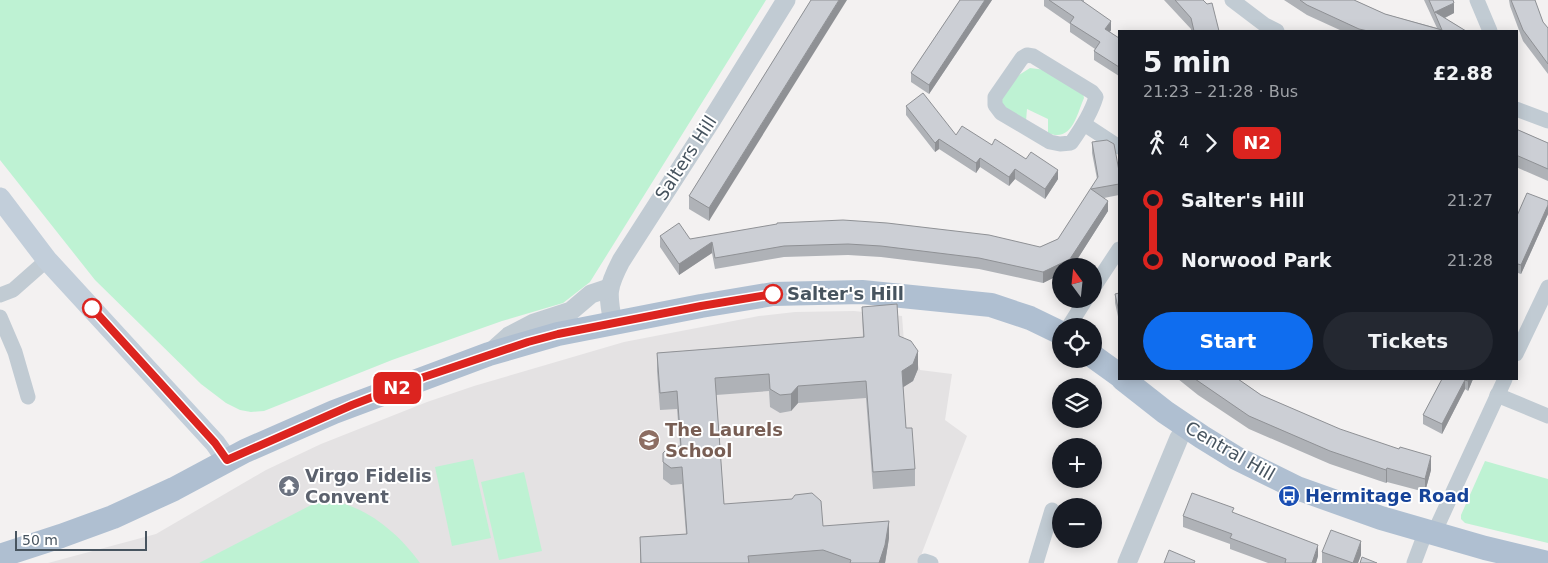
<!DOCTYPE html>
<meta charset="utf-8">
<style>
body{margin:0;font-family:"DejaVu Sans",sans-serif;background:#242831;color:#f1f3f6;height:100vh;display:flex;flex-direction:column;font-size:19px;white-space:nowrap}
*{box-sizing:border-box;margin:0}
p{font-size:16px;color:#9ea1a6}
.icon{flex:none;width:28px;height:28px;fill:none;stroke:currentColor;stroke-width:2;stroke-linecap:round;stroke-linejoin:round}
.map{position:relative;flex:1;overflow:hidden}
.drawer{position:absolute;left:1118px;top:30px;width:400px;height:350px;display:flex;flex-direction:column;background:#171b24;border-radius:0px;box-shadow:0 2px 12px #0003}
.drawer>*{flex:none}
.badge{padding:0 10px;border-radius:8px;font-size:18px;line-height:32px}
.needle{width:32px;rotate:345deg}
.buttons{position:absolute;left:1052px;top:258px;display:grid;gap:10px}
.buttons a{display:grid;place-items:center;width:50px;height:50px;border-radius:50%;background:#171b24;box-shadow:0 2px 12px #0003;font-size:25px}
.scale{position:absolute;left:15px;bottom:12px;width:132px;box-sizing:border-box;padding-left:5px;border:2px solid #47545f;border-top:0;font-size:14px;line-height:18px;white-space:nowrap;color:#47545f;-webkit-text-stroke:4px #fff;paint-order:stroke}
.map>.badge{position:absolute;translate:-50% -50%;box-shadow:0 0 0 2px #fff}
.legs{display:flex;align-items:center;gap:8px;height:55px;padding:0 25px;font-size:16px}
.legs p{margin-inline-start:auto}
.summary{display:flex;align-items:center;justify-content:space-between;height:85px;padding:0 25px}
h1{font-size:28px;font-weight:700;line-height:38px}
.button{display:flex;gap:10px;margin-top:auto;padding:10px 25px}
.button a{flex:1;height:58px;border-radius:30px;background:#0f6def;color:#fff;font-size:20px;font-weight:700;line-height:58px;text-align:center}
.button a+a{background:#242831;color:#f1f3f6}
ul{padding:0 25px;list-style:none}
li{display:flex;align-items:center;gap:18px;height:60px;font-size:19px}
li i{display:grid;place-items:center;width:8px;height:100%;margin:0 6px;background:currentColor}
li i::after{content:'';width:12px;height:12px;margin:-6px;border:4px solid;border-radius:50%;background:#171b24}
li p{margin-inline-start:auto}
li:first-child i{background:linear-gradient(#0000 50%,currentColor 0)}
li:last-child i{background:linear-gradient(currentColor 50%,#0000 0)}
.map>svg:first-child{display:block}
.education{fill:#e4e2e3}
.green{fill:#bef2d3}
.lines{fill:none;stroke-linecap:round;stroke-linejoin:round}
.minor{stroke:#c1cbd3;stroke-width:15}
.tertiary{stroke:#c1cbd3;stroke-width:19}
.secondary{stroke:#c2ceda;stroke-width:21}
.primary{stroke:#afbfd1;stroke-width:24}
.wall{fill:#afb2b7}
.shaded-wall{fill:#8f9195}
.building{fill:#cccfd5;stroke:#8f9195}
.line-1-casing{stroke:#fff;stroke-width:11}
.line-1{stroke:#dc241f;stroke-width:8}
.stop-1-dot{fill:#fff;stroke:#dc241f;stroke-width:2.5}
.labels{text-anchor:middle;stroke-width:4;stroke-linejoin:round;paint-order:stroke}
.street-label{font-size:18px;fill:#47545f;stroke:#fff}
.stop-label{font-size:18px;font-weight:bold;fill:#47545f;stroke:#fff;text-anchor:start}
.education-label{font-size:18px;font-weight:bold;fill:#785e54;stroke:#fff;text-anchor:start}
.worship-label{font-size:18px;font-weight:bold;fill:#5b616d;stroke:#fff;text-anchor:start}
.transit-label{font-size:18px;font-weight:bold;fill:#164399;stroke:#fff;text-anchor:start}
</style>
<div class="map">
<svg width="1548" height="563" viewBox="0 0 1548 563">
<rect width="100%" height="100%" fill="#f3f1f1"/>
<path class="education" d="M854,311L902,316L904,342L913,352L920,370L952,374L945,420L967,436L918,563H48L156,534L266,470L321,444L427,402L474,386L624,342L759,316L795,312Z"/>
<g class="green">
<path d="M0,0H766L590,282L563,303L502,321L392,360L264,411L251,412L240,410L226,403L201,384L95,280L0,160Z"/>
<path d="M1030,68L1046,70L1083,93L1084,98C1077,114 1072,143 1048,133V119L1027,109L1026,121L1002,106L1000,97L1019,75Z"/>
<path d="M473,459L491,538L452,546L435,467Z"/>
<path d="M1485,461L1548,479V543L1465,523L1461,519V515Z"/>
<path d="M524,472L542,551L499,560L481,482Z"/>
<path d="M331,501C367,506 400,535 420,563H199L317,502Z"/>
</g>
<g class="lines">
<g class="minor">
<path d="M1232,0L1265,25L1277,31"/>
<path d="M1477,0L1490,31"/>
<path d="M1027,55L1033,56L1092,92L1096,97C1091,114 1081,129 1071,143L1060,144L1050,142L1001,113L995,105V97L1022,58Z"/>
<path d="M1516,109L1548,121"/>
<path d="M1084,124L1119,147"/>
<path d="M1094,287L1119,249"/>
<path d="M0,295L13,290L47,260"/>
<path d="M0,317L15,352L28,397"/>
<path d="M1069,326L1086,299"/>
<path d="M1516,354L1548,287"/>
<path d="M1497,395L1548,416"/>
<path d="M1434,533L1505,379"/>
<path d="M925,561L931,563"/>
<path d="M1036,563L1052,510"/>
<path d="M1414,563L1426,531"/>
</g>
<g class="tertiary">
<path d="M613,323C607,293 607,288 621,261L711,121L786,0"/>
<path d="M490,353L509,336L534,323L571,311L591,294L609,288"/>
<path d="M1127,563L1179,438L1187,427"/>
</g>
<path class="secondary" d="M0,198L47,260L215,443L227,460"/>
<g class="primary">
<path d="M1094,357L1119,375"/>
<path d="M1123,379L1165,412L1202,437L1236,458L1297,488L1381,518L1485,548L1548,563"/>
<path d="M0,556L61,536L113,517L174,489L245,451L334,412L489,354L558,334L701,306L773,294L862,292L991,305L1030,318L1061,333"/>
</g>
</g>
<g class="wall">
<path d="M811,0L709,221L689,209V196Z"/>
<path d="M960,0H992L929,94L911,82V73Z"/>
<path d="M1044,0H1084V3L1111,30L1110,32L1119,38V76L1094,60V51L1095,49L1070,32V24L1044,6Z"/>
<path d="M1164,0H1203L1219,31H1191V29Z"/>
<path d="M1284,0H1354L1385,14L1437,28L1424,0H1453L1454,13L1445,18L1466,31H1342L1307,15Z"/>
<path d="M1509,0H1535L1543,22L1548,28V74L1523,41L1510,6Z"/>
<path d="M906,106L956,135L992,145L1026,159L1058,179L1045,199L1015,179L1009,186L980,167L976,173L939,149L935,152L906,115Z"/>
<path d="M1516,129L1548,143V181L1516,167Z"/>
<path d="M1092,142L1119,171V195L1104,198L1108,211L1073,266H1061V274L1043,283L979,269L881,257L848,255L784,257L715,269L712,253L679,275L660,247V236L690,239L1040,247L1058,239L1097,179L1092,153Z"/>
<path d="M1548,201V214L1521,274L1518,273L1516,218Z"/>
<path d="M1119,293V321L1115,303V294Z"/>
<path d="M862,307L899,336L918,369L913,381L903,387L906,428L915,469V486L873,489L866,398L798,403L791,411L780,413L770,407L769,391L716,395L724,504L823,526L889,538L885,563H640V537L686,534L682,484L671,485L663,479V453L680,446L677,409L660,410L657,371V353L863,337Z"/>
<path d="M1178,379H1238L1261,395L1431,470L1425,492L1387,482L1386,483L1330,464L1249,429L1198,395Z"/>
<path d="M1442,379H1473L1468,391L1465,389L1442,434L1423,424V415Z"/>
<path d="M1234,513L1318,556L1316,563H1268L1230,549V544L1183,527V516Z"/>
<path d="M1322,552L1361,555L1358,563H1322Z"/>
</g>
<g class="shaded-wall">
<path d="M839,0H847L709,221V208Z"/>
<path d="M985,0H992L929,94V85Z"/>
<path d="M1454,3V13L1438,21L1435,12Z"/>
<path d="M1111,21V30L1105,39V29Z"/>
<path d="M939,139V149L935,152V143Z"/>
<path d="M980,158V167L976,173V163Z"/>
<path d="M1015,169V179L1009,186V177Z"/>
<path d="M1058,170V179L1045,199V189Z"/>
<path d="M1108,201V211L1073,266H1061V274L1043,283V272Z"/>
<path d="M1548,205V214L1521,274V265Z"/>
<path d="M712,242V253L679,275V264Z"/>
<path d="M1518,264V273L1516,278V269Z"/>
<path d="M918,351V369L913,381L902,388V371Z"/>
<path d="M1469,379H1473L1468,391V381Z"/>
<path d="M1465,380V389L1442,434V424Z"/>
<path d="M798,386V403L791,411V394Z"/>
<path d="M1431,456V470L1425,492V479Z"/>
<path d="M1387,468V482L1386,483V470Z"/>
<path d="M889,521V538L885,563H879Z"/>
<path d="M1361,541V555L1358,563H1353Z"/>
<path d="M1318,545V556L1316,563H1312Z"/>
</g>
<g class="building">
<path d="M811,0H839L709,208L689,196Z"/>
<path d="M960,0H985L929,85L911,73Z"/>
<path d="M1049,0H1081L1111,21L1105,29L1119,38V67L1094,51L1100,42L1070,23L1074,17Z"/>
<path d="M1175,0H1203L1207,4L1212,3L1219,31H1194L1191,18Z"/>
<path d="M1300,0H1354L1385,14L1442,30L1429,0H1453L1454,3L1435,12L1466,31H1368L1359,29L1307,5Z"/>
<path d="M1511,0H1535L1543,22L1548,28V64L1523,30Z"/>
<path d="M923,93L956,135L962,126L992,145L995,139L1026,159L1031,152L1058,170L1045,189L1015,169L1009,177L980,158L976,163L939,139L935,143L906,106Z"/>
<path d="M1516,129L1548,143V169L1516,155Z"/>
<path d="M1107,140L1114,144L1119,171V184L1091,189L1108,201L1070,259L1043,272L979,258L881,246L848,244L784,246L715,258L712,242L679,264L660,236L679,223L690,239L777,224V223L843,220L887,223L989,235L1040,247L1058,239L1098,177L1092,142Z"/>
<path d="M1527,193L1548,201V205L1521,265L1518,264L1516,269V218Z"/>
<path d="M1119,293V312L1115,294Z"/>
<path d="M897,304L899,336L911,341L918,351L913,364L902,371L906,428H912L915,469L873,472L866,381L798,386L791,394L780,395L770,389L769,374L715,378L724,504L792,499L795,495L812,493L821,501L823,526L889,521L885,545L879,563H850L851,560L823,550L748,556L749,563H641L640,537L687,534L682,467L671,468L663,462V453L669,447L681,446L677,391L660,393L657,353L864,337L862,307Z"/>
<path d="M1195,379H1238L1261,395L1340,429L1399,449L1400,447L1431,456L1425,479L1387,468L1386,470L1330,451L1249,416Z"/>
<path d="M1442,379H1469L1468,381L1465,380L1442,424L1423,415Z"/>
<path d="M1192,493L1234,508L1232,512L1318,545L1312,563H1285L1286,559L1230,538L1232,534L1183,516Z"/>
<path d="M1331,530L1361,541L1353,563L1322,552Z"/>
<path d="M1169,550L1195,561L1194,563H1164Z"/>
<path d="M1362,557L1377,563H1360Z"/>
</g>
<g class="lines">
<g class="line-1-casing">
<path id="line-1" d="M92,308L215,443L227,460L352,405L424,377L528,342L558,334L701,306L773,294"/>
</g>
<use href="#line-1" class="line-1"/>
</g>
<defs>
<g id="school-disc" transform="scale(1.125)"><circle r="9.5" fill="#8d6e63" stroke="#fff"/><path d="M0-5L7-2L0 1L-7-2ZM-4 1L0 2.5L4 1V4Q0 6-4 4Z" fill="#fff"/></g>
<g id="temple-disc" transform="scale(1.125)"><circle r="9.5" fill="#6b7280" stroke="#fff"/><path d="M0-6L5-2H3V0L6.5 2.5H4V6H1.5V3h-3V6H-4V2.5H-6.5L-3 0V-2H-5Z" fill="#fff"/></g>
<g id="bus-disc" transform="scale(1.125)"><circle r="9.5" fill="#1a4fb4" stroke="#fff"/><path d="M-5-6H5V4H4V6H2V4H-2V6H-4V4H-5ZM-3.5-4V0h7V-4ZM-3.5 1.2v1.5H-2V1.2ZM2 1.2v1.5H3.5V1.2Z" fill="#fff"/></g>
</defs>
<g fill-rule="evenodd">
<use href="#school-disc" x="649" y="440"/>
<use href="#temple-disc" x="289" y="486"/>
<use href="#bus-disc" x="1289" y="496"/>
</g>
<g class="stop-1-dot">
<circle cx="773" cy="294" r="9"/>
<circle cx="92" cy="308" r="9"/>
</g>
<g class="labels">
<g class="street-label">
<text transform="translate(686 158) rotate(-57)" y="6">Salters Hill</text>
<text transform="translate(1230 451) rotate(30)" y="6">Central Hill</text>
</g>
<g class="stop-label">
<text x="787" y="300">Salter's Hill</text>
</g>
<g class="education-label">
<text x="665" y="436">The Laurels<tspan x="665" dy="21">School</tspan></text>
</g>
<g class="worship-label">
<text x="305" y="482">Virgo Fidelis<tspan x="305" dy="21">Convent</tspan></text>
</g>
<g class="transit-label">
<text x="1305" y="502">Hermitage Road</text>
</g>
</g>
</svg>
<div class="buttons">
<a><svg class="needle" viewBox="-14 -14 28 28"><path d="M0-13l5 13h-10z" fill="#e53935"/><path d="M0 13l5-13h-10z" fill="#9ea1a6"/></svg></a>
<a><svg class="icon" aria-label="locate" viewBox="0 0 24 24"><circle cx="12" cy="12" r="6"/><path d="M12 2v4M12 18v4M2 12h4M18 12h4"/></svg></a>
<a><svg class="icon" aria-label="layers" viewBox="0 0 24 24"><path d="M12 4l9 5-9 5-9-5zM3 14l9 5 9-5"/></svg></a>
<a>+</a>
<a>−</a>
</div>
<div class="scale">50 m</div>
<b class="badge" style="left:397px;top:388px;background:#dc241f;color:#fff">N2</b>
<section class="drawer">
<div class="summary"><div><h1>5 min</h1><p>21:23 – 21:28 · Bus</p></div><b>£2.88</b></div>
<div class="legs"><svg class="icon" aria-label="walk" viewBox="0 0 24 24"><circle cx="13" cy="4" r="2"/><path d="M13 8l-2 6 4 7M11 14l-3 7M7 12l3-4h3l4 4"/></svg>4<svg class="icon" aria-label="forward" viewBox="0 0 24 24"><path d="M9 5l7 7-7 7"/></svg><b class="badge" style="background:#dc241f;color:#fff">N2</b></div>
<ul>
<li><i style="color:#dc241f"></i><b>Salter's Hill</b><p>21:27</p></li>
<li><i style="color:#dc241f"></i><b>Norwood Park</b><p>21:28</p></li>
</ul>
<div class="button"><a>Start</a><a>Tickets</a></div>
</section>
</div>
